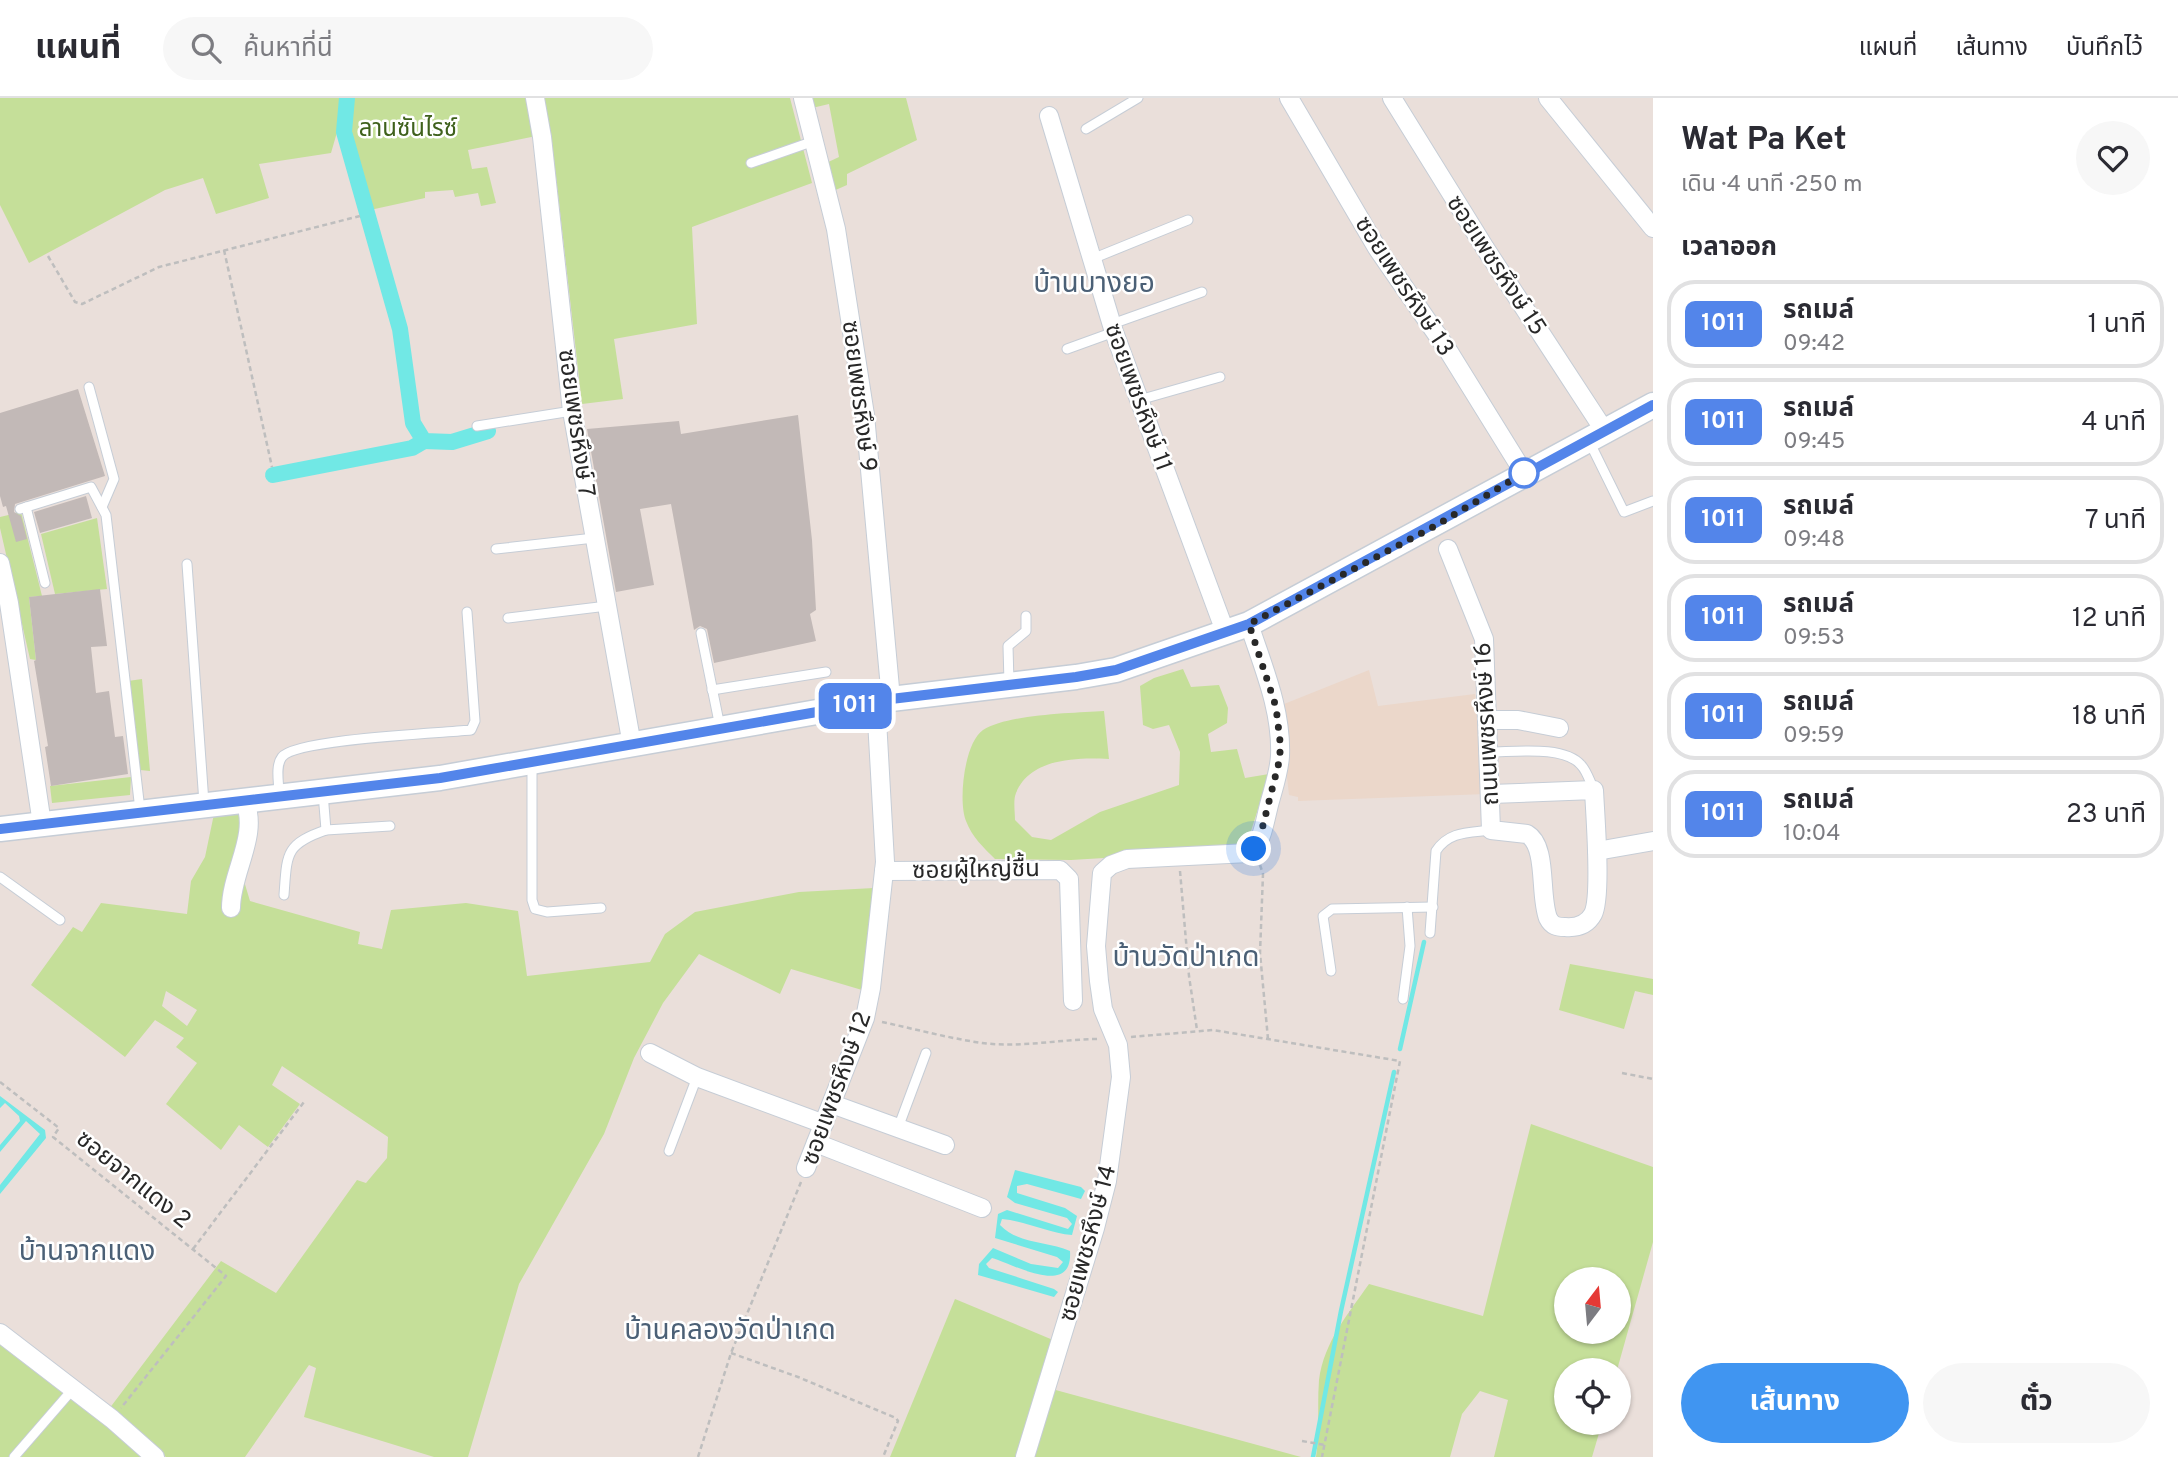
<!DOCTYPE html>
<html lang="th">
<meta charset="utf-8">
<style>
body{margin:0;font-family:Overpass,"Noto Sans Thai",sans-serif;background:#f7f7f7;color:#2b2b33;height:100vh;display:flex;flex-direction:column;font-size:26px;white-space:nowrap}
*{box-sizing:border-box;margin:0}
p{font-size:23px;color:#7c7c81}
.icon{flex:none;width:38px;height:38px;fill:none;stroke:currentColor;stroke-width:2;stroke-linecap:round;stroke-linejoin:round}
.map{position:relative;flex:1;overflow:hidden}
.panel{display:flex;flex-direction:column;background:#fff;width:525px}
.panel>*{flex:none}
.badge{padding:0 14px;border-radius:10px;font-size:24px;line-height:46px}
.needle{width:46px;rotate:16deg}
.tools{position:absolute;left:1554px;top:1169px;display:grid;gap:14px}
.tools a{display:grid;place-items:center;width:77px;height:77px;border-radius:50%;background:#fff;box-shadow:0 2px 5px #0004;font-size:35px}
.you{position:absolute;width:35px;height:35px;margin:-18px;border:5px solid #fff;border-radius:50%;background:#1a73e8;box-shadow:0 0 0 10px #1a73e833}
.map>.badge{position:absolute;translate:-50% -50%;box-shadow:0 0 0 4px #fff}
h2{padding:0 28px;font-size:26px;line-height:63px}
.round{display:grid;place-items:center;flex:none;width:74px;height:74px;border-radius:37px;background:#f7f7f7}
.head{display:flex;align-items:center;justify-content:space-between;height:119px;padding:0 28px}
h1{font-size:33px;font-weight:700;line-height:52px}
.cta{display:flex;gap:14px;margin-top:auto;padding:14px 28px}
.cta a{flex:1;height:80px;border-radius:42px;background:#4095f1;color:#fff;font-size:28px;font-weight:700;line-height:80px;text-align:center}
.cta a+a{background:#f7f7f7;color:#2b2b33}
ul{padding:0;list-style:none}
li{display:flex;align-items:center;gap:21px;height:88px;margin:0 14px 10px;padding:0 14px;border:4px solid #e1e1e2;border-radius:28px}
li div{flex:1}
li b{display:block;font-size:26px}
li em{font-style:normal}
li .badge{min-width:77px;font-weight:700;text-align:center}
header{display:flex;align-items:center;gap:42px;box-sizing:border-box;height:98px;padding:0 35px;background:#fff;border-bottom:2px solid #e1e1e2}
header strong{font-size:33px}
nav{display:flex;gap:38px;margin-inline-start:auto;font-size:24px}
.search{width:490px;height:63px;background:#f7f7f7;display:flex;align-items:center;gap:18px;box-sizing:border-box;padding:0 24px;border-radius:38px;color:#7c7c81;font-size:26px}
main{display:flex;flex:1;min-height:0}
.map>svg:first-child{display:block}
.education{fill:#ebd7ca}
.green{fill:#c5df99;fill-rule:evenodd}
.water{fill:#71e8e5}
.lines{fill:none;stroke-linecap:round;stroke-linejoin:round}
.stream{stroke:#71e8e5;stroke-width:4.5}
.canal{stroke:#71e8e5;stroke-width:16}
.building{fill:#c2b9b7}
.lane-casing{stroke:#c6cdd6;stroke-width:11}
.street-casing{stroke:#c6cdd6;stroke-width:20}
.secondary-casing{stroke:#c6cdd6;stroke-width:27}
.path{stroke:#bebebe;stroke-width:2.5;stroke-dasharray:5 3.5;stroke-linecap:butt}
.lane{stroke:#fff;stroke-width:9}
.street{stroke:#fff;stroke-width:18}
.secondary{stroke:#fff;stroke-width:24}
.line-casing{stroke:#fff;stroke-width:16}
.line{stroke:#5385ea;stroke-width:10}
.walk{stroke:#282828;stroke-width:7;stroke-dasharray:0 12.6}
.stop-dot{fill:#fff;stroke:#5385ea;stroke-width:3.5}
.labels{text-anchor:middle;stroke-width:5;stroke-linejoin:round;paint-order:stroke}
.park-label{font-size:24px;fill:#3f611c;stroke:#fff}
.street-label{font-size:24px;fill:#282828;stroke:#fff}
.quarter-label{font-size:28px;fill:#4b6076;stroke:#fff}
</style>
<header>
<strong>แผนที่</strong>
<div class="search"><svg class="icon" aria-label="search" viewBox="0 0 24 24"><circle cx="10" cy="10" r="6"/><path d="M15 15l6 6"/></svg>ค้นหาที่นี่</div>
<nav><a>แผนที่</a><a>เส้นทาง</a><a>บันทึกไว้</a></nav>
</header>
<main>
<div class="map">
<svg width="1653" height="1359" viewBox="0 0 1653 1359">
<rect width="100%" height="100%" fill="#eadfda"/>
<path class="education" d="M1369,572L1378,608L1475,596L1486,696L1298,703V699L1289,697L1279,608Z"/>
<g class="green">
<path d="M0,0H343L344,10L331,55L259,66L269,100L216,116L203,80L165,92L29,165L0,107Z"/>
<path d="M352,0H790L812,85L692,129L697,226L614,241L623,301L582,306L551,35L468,52L472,71L487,69L496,105L481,108L478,95L455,99L453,92L425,94V100L370,112L349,38Z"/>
<path d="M809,0H906L917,42L847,76V87L831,94L824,66L839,59L829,6L812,10Z"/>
<path d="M21,414L42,498L29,499L36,562L30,561L0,430V419Z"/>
<path d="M97,420L107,491L55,496L41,436Z"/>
<path d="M1183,571L1191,589L1219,587L1228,610L1227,625L1208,636L1211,654L1237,651L1245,680L1269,676L1246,749L1236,752L1071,762L995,761C984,750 972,739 966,723C958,704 964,645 983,632C1009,616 1073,615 1104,613L1109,661C1078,659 1030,660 1016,695C1013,702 1015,714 1015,722L1032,739L1051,742L1100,714L1179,687L1180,654L1169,627L1153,631L1143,627L1140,588L1154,580Z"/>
<path d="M142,581L150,673L140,672L128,583Z"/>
<path d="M131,679L130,697L52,705L50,688Z"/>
<path d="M257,710L244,783L250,803L360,834L358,846L382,851L391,812L466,805L518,813L527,878L650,864L665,836L695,814L799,794L874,790L862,892L791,871L780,896L699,856L663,905L634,960L604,1036L519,1186L468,1359H434L304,1319L316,1270L309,1267L245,1359H166L109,1311L221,1163L276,1195L357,1082L366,1085L387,1060L388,1039L282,968L272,987L300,1006L268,1049L239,1027L221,1052L166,1006L197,965L176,949L184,940L155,922L125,959L31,887L73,829L82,834L101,805L187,816L191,783L205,759L214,716ZM166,893L197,912L187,928L162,908Z"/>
<path d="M1570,866L1653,881V897L1635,893L1624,931L1559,912Z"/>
<path d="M1531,1026L1653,1069V1144L1617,1272H1566V1325H1602L1592,1359H1494L1508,1302L1480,1293L1462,1316L1450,1359H1316C1320,1333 1317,1308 1319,1282C1324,1244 1348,1216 1369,1186L1483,1218ZM1566,1181H1619V1234H1566Z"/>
<path d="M955,1201L1053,1242L1019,1359H890Z"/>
<path d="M0,1242L146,1359H0Z"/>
<path d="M1052,1291L1301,1359H1032Z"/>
</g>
<g class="water">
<path d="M0,998L45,1032L46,1040L0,1096V1087L40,1036L26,1023L0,1054V1047L20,1023L19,1018L5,1005L0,1010Z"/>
<path d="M1015,1072L1081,1089L1085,1093L1081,1101L1027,1086L1017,1088V1095L1065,1110L1077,1118L1072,1137C1048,1135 1026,1123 1002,1121L1000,1127C1018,1146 1047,1143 1070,1153C1073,1200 1015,1167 992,1160L986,1166L989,1170L1054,1191L1058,1194L1054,1199L978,1177L979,1166L993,1150L1031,1166L1058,1170L1063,1164L1057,1159L995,1140L998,1116L1007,1112L1068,1131L1072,1126L1067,1120L1015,1105L1007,1099Z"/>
</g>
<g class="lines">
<g class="stream">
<path d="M1400,951L1424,844"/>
<path d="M1313,1359L1341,1213L1394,974"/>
</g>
<g class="canal">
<path d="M347,0L344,34L400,231L413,325L424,343L452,344L488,333"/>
<path d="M273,377L412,350L424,343"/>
</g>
</g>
<g class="building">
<path d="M78,291L105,378L15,406L14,414L21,418L27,441L16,444L6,408L3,409L0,398V315Z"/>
<path d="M798,317L812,442L816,512L810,516L816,543L714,565L707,531L700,528L694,532L671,406L640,411L654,487L616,494L587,331L679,323L681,336Z"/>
<path d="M86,398L92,420L40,435L34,414Z"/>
<path d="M100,491L107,548L91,549L96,595L109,593L115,639L123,638L128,676L51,688L45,649L48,648L34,563L36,562L29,499Z"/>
</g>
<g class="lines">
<g class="lane-casing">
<g id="lane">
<path d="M1086,31L1138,0"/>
<path d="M751,65L814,43"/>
<path d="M1092,161L1188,122"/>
<path d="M1112,226L1202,194"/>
<path d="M1067,251L1114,234"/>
<path d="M89,289L114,381L102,409"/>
<path d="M1139,302L1220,279"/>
<path d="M477,328L572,313"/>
<path d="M1589,343L1624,414L1653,403"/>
<path d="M26,409L45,485"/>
<path d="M20,411L91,389L106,417L140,712"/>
<path d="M496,451L594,440"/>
<path d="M187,466L204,705"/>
<path d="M508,520L607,508"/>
<path d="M701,535L720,629"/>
<path d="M1009,585L1008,548L1026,533V518"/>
<path d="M712,592L826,574"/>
<path d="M1490,654C1514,654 1564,647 1581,667C1587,673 1590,684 1594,692"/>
<path d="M532,666V802L535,811L547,814L601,810"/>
<path d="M323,695L326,732L390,728"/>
<path d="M279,696C279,685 275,668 282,659C295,641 442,635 471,632L475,623L467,514"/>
<path d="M0,779L60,822"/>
<path d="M284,797C287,756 285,746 326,732"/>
<path d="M1430,835L1436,753C1449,733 1469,735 1491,732"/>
<path d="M1331,873L1323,818L1332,811L1433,809"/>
<path d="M1403,901L1410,848L1407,809"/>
<path d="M898,1030L926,955"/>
<path d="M669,1053L697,979"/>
<path d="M14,1359L73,1291"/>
</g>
</g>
<g class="street-casing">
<g id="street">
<path d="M535,0L542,39L572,313L632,647"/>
<path d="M803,0L836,131L865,317L891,601"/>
<path d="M1289,0L1377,150L1449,254L1524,375"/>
<path d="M1392,0L1485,150L1604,332"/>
<path d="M1548,0L1653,130"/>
<path d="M1049,18L1114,234L1226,536"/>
<path d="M1448,451L1484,541L1491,732L1527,736C1548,748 1539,797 1548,820C1552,828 1557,829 1565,829C1577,830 1587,827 1593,816C1602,798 1595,716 1594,692L1491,696"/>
<path d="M0,465L9,505L42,726"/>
<path d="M1488,622H1518L1559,630"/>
<path d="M1597,753L1653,743"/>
<path d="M884,773L1060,772L1069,781L1073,903"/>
<path d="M231,810C231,774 260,736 244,702"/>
<path d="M650,955L697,979L824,1026"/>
<path d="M832,1006L945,1047"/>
<path d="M816,1045L982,1110"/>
<path d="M806,1070L865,920L871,890L885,764L876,604"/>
<path d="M0,1235L112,1321L155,1359"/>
<path d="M1025,1359L1095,1130L1107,1083L1121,979L1118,947L1103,911L1099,883L1096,848L1102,775L1111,767L1127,761L1249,755C1262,745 1264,727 1268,711C1272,694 1279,676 1280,658C1282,612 1263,569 1249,526"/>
</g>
</g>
<g class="secondary-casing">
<path id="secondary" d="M0,731L440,680L891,601L1076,579L1116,572L1249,526L1653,307"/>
</g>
<g class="path">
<path d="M224,152L272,369"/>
<path d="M48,158L75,204L82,206L159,169L360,118"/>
<path d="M1260,767L1263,776L1260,855L1268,941"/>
<path d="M1180,773L1189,878L1197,932"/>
<path d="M882,924C915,931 948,940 982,945C1022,950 1060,941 1100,941"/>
<path d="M1131,939L1213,932L1400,963L1322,1359"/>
<path d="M1622,975L1653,981"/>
<path d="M0,984L59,1030L53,1039L226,1178L121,1310"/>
<path d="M193,1151L304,1004"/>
<path d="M731,1255L798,1279L896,1320L898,1323L883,1359"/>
<path d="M1302,1343L1325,1347"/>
<path d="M698,1359L731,1255L801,1084"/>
</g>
<use href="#lane" class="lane"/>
<use href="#street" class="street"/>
<use href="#secondary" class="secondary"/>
</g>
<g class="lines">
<g class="line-casing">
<path id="line" d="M0,731L440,680L891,601L1076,579L1116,572L1249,526L1653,307"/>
</g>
<use href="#line" class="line"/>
<path class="walk" d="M1254,751L1259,743L1280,660V643L1276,609L1249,526L1435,428L1524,375"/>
</g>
<circle class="stop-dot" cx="1524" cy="375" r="14"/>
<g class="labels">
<g class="park-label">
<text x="408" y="38">ลานซันไรซ์</text>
</g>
<g class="street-label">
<text transform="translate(1497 167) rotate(57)" y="8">ซอยเพชรหึงษ์ 15</text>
<text transform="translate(1405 188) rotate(57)" y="8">ซอยเพชรหึงษ์ 13</text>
<text transform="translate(860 298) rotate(83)" y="8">ซอยเพชรหึงษ์ 9</text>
<text transform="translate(1139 299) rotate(70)" y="8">ซอยเพชรหึงษ์ 11</text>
<text transform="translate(577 325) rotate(82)" y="8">ซอยเพชรหึงษ์ 7</text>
<text transform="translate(1486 626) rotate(-93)" y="8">ถนนเพชรหึงษ์ 16</text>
<text transform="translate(976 771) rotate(-1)" y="8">ซอยผู้ใหญ่ชื้น</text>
<text transform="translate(836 990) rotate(-70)" y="8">ซอยเพชรหึงษ์ 12</text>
<text transform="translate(134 1081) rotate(39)" y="8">ซอยจากแดง 2</text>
<text transform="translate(1087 1145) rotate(-75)" y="8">ซอยเพชรหึงษ์ 14</text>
</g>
<g class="quarter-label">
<text x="1094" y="194">บ้านบางยอ</text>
<text x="1186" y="868">บ้านวัดป่าเกด</text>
<text x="87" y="1162">บ้านจากแดง</text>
<text x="730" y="1241">บ้านคลองวัดป่าเกด</text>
</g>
</g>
</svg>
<div class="tools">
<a><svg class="needle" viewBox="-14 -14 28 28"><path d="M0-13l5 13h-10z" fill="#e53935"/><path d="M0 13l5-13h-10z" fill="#7c7c81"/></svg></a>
<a><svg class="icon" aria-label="locate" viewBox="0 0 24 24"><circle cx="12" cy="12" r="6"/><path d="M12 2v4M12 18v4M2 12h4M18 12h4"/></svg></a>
</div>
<div class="you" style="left:1254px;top:751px"></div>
<b class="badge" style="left:855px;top:608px;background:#5385ea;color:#fff">1011</b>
</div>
<section class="panel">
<div class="head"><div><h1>Wat Pa Ket</h1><p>เดิน · 4 นาที · 250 m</p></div><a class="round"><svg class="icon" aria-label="heart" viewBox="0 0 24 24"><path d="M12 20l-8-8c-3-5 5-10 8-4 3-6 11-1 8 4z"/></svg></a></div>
<h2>เวลาออก</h2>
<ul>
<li><span class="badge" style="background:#5385ea;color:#fff">1011</span><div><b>รถเมล์</b><p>09:42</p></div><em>1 นาที</em></li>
<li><span class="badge" style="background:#5385ea;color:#fff">1011</span><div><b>รถเมล์</b><p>09:45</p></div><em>4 นาที</em></li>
<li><span class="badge" style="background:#5385ea;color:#fff">1011</span><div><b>รถเมล์</b><p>09:48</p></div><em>7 นาที</em></li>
<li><span class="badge" style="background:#5385ea;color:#fff">1011</span><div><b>รถเมล์</b><p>09:53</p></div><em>12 นาที</em></li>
<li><span class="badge" style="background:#5385ea;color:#fff">1011</span><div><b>รถเมล์</b><p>09:59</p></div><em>18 นาที</em></li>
<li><span class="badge" style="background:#5385ea;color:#fff">1011</span><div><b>รถเมล์</b><p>10:04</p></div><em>23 นาที</em></li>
</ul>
<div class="cta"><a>เส้นทาง</a><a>ตั๋ว</a></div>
</section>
</main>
